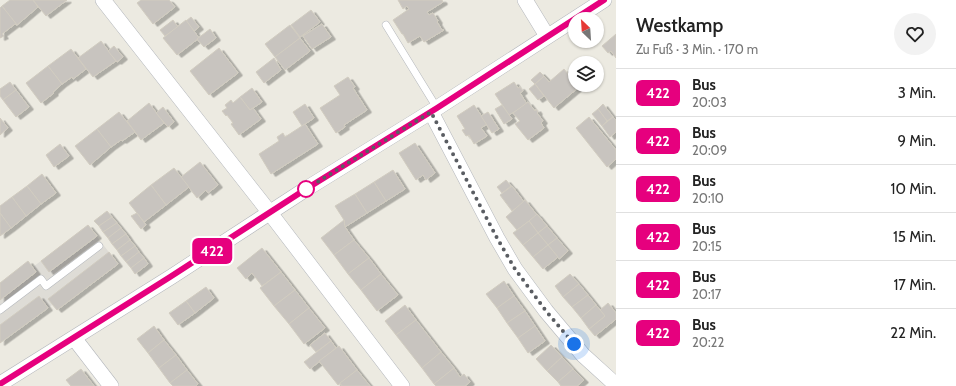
<!DOCTYPE html>
<html lang="de">
<meta charset="utf-8">
<style>
body{margin:0;font-family:Cabin,sans-serif;background:#f2f2f2;color:#222;height:100vh;display:flex;flex-direction:column;font-size:15px;white-space:nowrap}
*{box-sizing:border-box;margin:0}
p{font-size:13px;color:#767676}
.icon{flex:none;width:22px;height:22px;fill:none;stroke:currentColor;stroke-width:2;stroke-linecap:round;stroke-linejoin:round}
.map{position:relative;flex:1;overflow:hidden}
.sheet{display:flex;flex-direction:column;background:#fff;width:340px}
.sheet>*{flex:none}
.badge{padding:0 8px;border-radius:6px;font-size:14px;line-height:26px}
.needle{width:26px;rotate:335deg}
.buttons{position:absolute;left:568px;top:12px;display:grid;gap:8px}
.buttons a{display:grid;place-items:center;width:36px;height:36px;border-radius:50%;background:#fff;box-shadow:0 1px 3px #0004;font-size:20px}
.you{position:absolute;width:20px;height:20px;margin:-10px;border:3px solid #fff;border-radius:50%;background:#1a73e8;box-shadow:0 0 0 6px #1a73e833}
.map>.badge{position:absolute;translate:-50% -50%;box-shadow:0 0 0 2px #fff}
.round{display:grid;place-items:center;flex:none;width:42px;height:42px;border-radius:21px;background:#f2f2f2}
.summary{display:flex;align-items:center;justify-content:space-between;height:68px;padding:0 20px}
h1{font-size:19px;font-weight:600;line-height:30px}
ul{padding:0;list-style:none}
li{display:flex;align-items:center;gap:12px;height:48px;padding:0 20px;border-top:1px solid #e0e0e0}
li div{flex:1}
li b{display:block;font-size:15px}
li em{font-style:normal}
li .badge{min-width:44px;font-weight:700;text-align:center}
main{display:flex;flex:1;min-height:0}
.map>svg:first-child{display:block}
.industrial{fill:#dedcd6}
.building{fill:#c8c4bf;stroke:#d1ccc0;filter:url(#shadow)}
.lines{fill:none;stroke-linecap:round;stroke-linejoin:round}
.service-casing{stroke:#b4b7bc;stroke-width:8}
.minor-casing{stroke:#b4b7bc;stroke-width:16}
.service{stroke:#fff;stroke-width:7}
.minor{stroke:#fff;stroke-width:15}
.line-casing{stroke:#fff;stroke-width:9}
.line{stroke:#e6007e;stroke-width:6}
.walk{stroke:#5a5d62;stroke-width:4;stroke-dasharray:0 7.2}
.stop-dot{fill:#fff;stroke:#e6007e;stroke-width:2}
</style>
<main>
<div class="map">
<svg width="616" height="386" viewBox="0 0 616 386">
<defs>
<filter id="shadow"><feDropShadow dx="4.5" dy="2.5" stdDeviation="0" flood-color="#0004"/></filter>
</defs>
<rect width="100%" height="100%" fill="#eceae1"/>
<path class="industrial" d="M88,225L118,264L57,310L52,305L0,343V283L28,261L33,267Z"/>
<g class="building">
<path d="M10,0H33L38,7L17,25L2,6Z"/>
<path d="M33,0H67L46,16Z"/>
<path d="M141,0H169L175,7L153,24L137,3Z"/>
<path d="M399,0H442L443,2L427,12L429,15L433,13L438,21L437,22L442,30H444L424,42L420,36L408,43L403,34H402L393,20L409,9L407,6L403,9L398,0Z"/>
<path d="M2,6L17,25L15,24L2,34L4,36L0,38V8Z"/>
<path d="M311,10L320,22L300,37L291,25Z"/>
<path d="M191,17L199,27L194,31L186,21Z"/>
<path d="M173,20L178,27L165,36L160,30Z"/>
<path d="M186,20L199,38L177,55L163,38Z"/>
<path d="M322,24L331,37L312,49L303,36Z"/>
<path d="M290,25L300,38L275,57L265,44Z"/>
<path d="M210,29L216,38L204,47L197,39Z"/>
<path d="M616,34V58L611,51L608,53L602,46Z"/>
<path d="M300,38L310,51L285,70L275,57Z"/>
<path d="M101,41L116,61L93,77L78,58Z"/>
<path d="M114,46L123,57L117,62L108,51Z"/>
<path d="M219,48L238,73L209,95L190,71Z"/>
<path d="M71,49L86,69L73,79L72,77L62,84L48,66Z"/>
<path d="M274,58L281,70L264,83L256,72Z"/>
<path d="M48,66L62,84L53,92L54,93L41,103L26,83Z"/>
<path d="M564,69L575,83V85L579,87L554,108L535,84L544,76L549,82Z"/>
<path d="M540,72L544,76L535,84L531,80Z"/>
<path d="M348,77L355,87L353,88L367,110L344,125L345,127L336,133L320,108L340,95L334,86Z"/>
<path d="M10,82L16,90L3,100L0,96V89Z"/>
<path d="M514,82L518,88L520,87L523,91L520,93L527,104L509,115L495,94Z"/>
<path d="M535,84L544,96L538,100L529,89Z"/>
<path d="M252,88L262,102L250,110L240,97Z"/>
<path d="M16,90L29,107L16,117L3,100Z"/>
<path d="M240,97L250,110L253,108L261,119L239,135L231,124L233,123L227,115L226,116L222,111L227,108L225,105L231,100L233,103Z"/>
<path d="M528,102L535,111L536,109L538,112L537,113L543,121L541,123L544,128L528,140L515,124L520,121L513,113Z"/>
<path d="M149,103L164,123L141,140L127,121Z"/>
<path d="M305,104L314,118L302,126L293,112Z"/>
<path d="M603,104L613,117L607,121L598,109Z"/>
<path d="M474,105L487,124L481,128L487,136L474,144L469,135L466,136L462,130L465,129L457,116Z"/>
<path d="M502,105L512,119L504,124L495,109Z"/>
<path d="M163,107L174,122L168,127L156,113Z"/>
<path d="M598,109L607,121L602,126L592,114Z"/>
<path d="M119,112L135,132L122,141L121,140L111,147L97,129Z"/>
<path d="M488,112L499,129L492,133L481,116Z"/>
<path d="M589,117L616,150V159L607,167L576,128Z"/>
<path d="M613,117L616,120V132L610,137L602,126Z"/>
<path d="M0,118L8,128L0,135Z"/>
<path d="M305,124L318,144L271,174L259,154L279,141L277,137L283,133L285,137Z"/>
<path d="M97,129L111,147L90,165L75,146Z"/>
<path d="M415,143L435,173L426,180L423,175L416,180L399,153Z"/>
<path d="M60,144L69,156L54,167L46,155Z"/>
<path d="M200,162L218,185L208,193L206,190L197,198L181,177Z"/>
<path d="M174,168L189,187L166,205L151,185Z"/>
<path d="M393,170L405,189L386,201L374,182Z"/>
<path d="M42,174L56,193L41,204L27,186Z"/>
<path d="M506,180L511,186L502,193L497,187Z"/>
<path d="M374,182L386,201L367,213L355,194Z"/>
<path d="M151,185L166,205L144,222L129,203Z"/>
<path d="M27,186L41,204L26,216L12,197Z"/>
<path d="M512,186L524,202L512,211L500,195Z"/>
<path d="M355,194L367,213L345,227L344,220L335,206Z"/>
<path d="M12,197L26,216L11,228L0,213V206Z"/>
<path d="M525,200L537,215L517,230L506,217Z"/>
<path d="M107,211L112,217L99,226L94,221Z"/>
<path d="M0,213L11,228L0,236Z"/>
<path d="M137,213L146,225L141,229L131,216Z"/>
<path d="M537,214L547,226L538,233L529,221Z"/>
<path d="M112,217L117,223L103,232L99,226Z"/>
<path d="M344,220L345,227L354,240L334,255L321,238Z"/>
<path d="M529,221L538,233L523,245L513,233Z"/>
<path d="M117,223L121,228L108,238L103,232Z"/>
<path d="M88,225L97,236L49,272L41,261Z"/>
<path d="M547,226L557,238L548,245L538,233Z"/>
<path d="M121,228L126,234L112,244L108,238Z"/>
<path d="M538,233L548,245L533,257L523,245Z"/>
<path d="M126,234L130,240L117,250L112,244Z"/>
<path d="M557,238L568,251L559,259L548,245Z"/>
<path d="M130,240L135,246L121,256L117,250Z"/>
<path d="M354,240L369,258L348,274L334,255Z"/>
<path d="M548,245L558,257L543,269L533,257Z"/>
<path d="M135,246L139,252L126,262L121,256Z"/>
<path d="M262,248L281,272L262,286L252,273L246,279L237,268Z"/>
<path d="M109,252L118,264L57,310L48,299Z"/>
<path d="M139,252L144,258L131,268L126,262Z"/>
<path d="M144,258L148,264L135,274L131,268Z"/>
<path d="M369,258L381,274L361,290L348,274Z"/>
<path d="M28,261L36,272L0,300V283Z"/>
<path d="M281,272L295,290L274,306L260,288Z"/>
<path d="M381,274L398,295L377,311L361,290Z"/>
<path d="M570,274L579,284L563,297L555,286Z"/>
<path d="M504,281L514,296L497,308L486,294Z"/>
<path d="M579,284L588,295L572,307L563,297Z"/>
<path d="M206,287L214,298L195,313L186,301Z"/>
<path d="M295,290L309,308L289,324L274,306Z"/>
<path d="M588,295L596,305L581,318L572,307Z"/>
<path d="M39,296L48,308L0,343V325Z"/>
<path d="M514,296L525,311L507,323L497,308Z"/>
<path d="M186,301L195,313L178,325L169,313Z"/>
<path d="M608,303L616,313V319L595,336L589,329L605,316L600,310Z"/>
<path d="M405,305L416,320L396,335L385,321Z"/>
<path d="M596,305L605,316L589,329L581,318Z"/>
<path d="M309,308L325,328L304,344L289,324Z"/>
<path d="M525,311L535,326L518,338L507,323Z"/>
<path d="M416,320L441,352L422,368L396,335Z"/>
<path d="M154,326L164,340L148,353L137,339Z"/>
<path d="M535,326L545,341L528,353L518,338Z"/>
<path d="M325,333L331,341L316,352L310,345Z"/>
<path d="M164,340L176,355L159,368L148,353Z"/>
<path d="M331,341L336,348L310,369L304,362Z"/>
<path d="M551,345L562,357L547,371L536,359Z"/>
<path d="M339,346L357,370L338,385L319,361Z"/>
<path d="M441,352L454,368L434,384L422,368Z"/>
<path d="M176,355L187,370L170,383L159,368Z"/>
<path d="M562,357L573,369L558,382L547,371Z"/>
<path d="M454,368L460,377L464,374L470,382L465,386H436L434,384Z"/>
<path d="M81,369L94,386H71L66,380Z"/>
<path d="M573,369L584,380L577,386H561L558,382Z"/>
<path d="M187,370L198,384L196,386H173L170,383Z"/>
<path d="M357,370L370,386H342L340,383Z"/>
</g>
<g class="lines">
<g class="service-casing">
<g id="service">
<path d="M386,25L437,108"/>
<path d="M0,310L41,279L46,286L99,246"/>
</g>
</g>
<g class="minor-casing">
<g id="minor">
<path d="M103,0L270,213L402,386"/>
<path d="M525,0L547,36"/>
<path d="M431,112L497,238L515,269L546,311L583,355L616,385"/>
<path d="M74,338L111,386"/>
<path d="M0,384L171,277L306,189L437,108L604,0"/>
</g>
</g>
<use href="#service" class="service"/>
<use href="#minor" class="minor"/>
</g>
<g class="lines">
<g class="line-casing">
<path id="line" d="M0,384L170,277L306,189L437,108L604,0"/>
</g>
<use href="#line" class="line"/>
<path class="walk" d="M306,189L431,112L497,238L515,269L546,311L574,344"/>
</g>
<circle class="stop-dot" cx="306" cy="189" r="8"/>
</svg>
<div class="buttons">
<a><svg class="needle" viewBox="-14 -14 28 28"><path d="M0-13l5 13h-10z" fill="#e53935"/><path d="M0 13l5-13h-10z" fill="#767676"/></svg></a>
<a><svg class="icon" aria-label="layers" viewBox="0 0 24 24"><path d="M12 4l9 5-9 5-9-5zM3 14l9 5 9-5"/></svg></a>
</div>
<div class="you" style="left:574px;top:344px"></div>
<b class="badge" style="left:212px;top:251px;background:#e6007e;color:#fff">422</b>
</div>
<section class="sheet">
<div class="summary"><div><h1>Westkamp</h1><p>Zu Fuß · 3 Min. · 170 m</p></div><a class="round"><svg class="icon" aria-label="heart" viewBox="0 0 24 24"><path d="M12 20l-8-8c-3-5 5-10 8-4 3-6 11-1 8 4z"/></svg></a></div>
<ul>
<li><span class="badge" style="background:#e6007e;color:#fff">422</span><div><b>Bus</b><p>20:03</p></div><em>3 Min.</em></li>
<li><span class="badge" style="background:#e6007e;color:#fff">422</span><div><b>Bus</b><p>20:09</p></div><em>9 Min.</em></li>
<li><span class="badge" style="background:#e6007e;color:#fff">422</span><div><b>Bus</b><p>20:10</p></div><em>10 Min.</em></li>
<li><span class="badge" style="background:#e6007e;color:#fff">422</span><div><b>Bus</b><p>20:15</p></div><em>15 Min.</em></li>
<li><span class="badge" style="background:#e6007e;color:#fff">422</span><div><b>Bus</b><p>20:17</p></div><em>17 Min.</em></li>
<li><span class="badge" style="background:#e6007e;color:#fff">422</span><div><b>Bus</b><p>20:22</p></div><em>22 Min.</em></li>
</ul>
</section>
</main>
